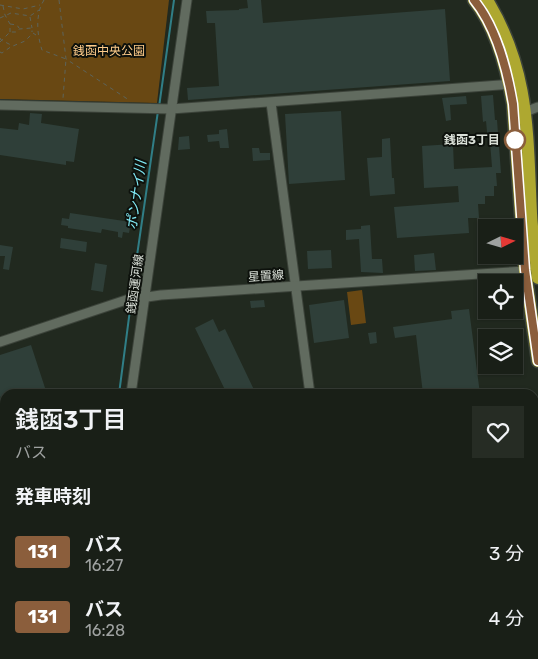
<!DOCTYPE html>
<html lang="ja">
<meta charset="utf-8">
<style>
body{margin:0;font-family:Rubik,"Noto Sans JP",sans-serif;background:#262c24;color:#f1f3f6;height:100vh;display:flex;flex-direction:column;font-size:19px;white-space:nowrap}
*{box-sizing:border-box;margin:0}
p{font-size:16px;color:#9fa2a1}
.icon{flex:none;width:28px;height:28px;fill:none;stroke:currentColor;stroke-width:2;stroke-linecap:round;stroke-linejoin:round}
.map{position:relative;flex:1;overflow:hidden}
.side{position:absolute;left:0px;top:389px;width:539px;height:271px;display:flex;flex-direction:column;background:#191f17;border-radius:15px 15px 0 0;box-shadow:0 1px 4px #0004,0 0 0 1px #373d36}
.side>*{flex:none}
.badge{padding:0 10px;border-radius:4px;font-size:18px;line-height:32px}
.needle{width:32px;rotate:85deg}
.controls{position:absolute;left:478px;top:219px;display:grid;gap:10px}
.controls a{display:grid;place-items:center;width:45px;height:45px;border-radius:0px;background:#191f17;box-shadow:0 1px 4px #0004,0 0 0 1px #373d36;font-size:25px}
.map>.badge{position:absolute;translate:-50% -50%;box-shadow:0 0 0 2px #fff}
h2{padding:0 15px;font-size:19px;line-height:45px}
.round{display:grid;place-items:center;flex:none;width:52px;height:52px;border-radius:0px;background:#262c24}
.summary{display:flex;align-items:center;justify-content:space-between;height:85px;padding:0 15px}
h1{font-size:24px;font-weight:600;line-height:38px}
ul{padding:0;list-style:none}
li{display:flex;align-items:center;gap:15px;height:65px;padding:0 15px}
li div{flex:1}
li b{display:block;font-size:19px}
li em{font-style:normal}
li .badge{min-width:55px;font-weight:700;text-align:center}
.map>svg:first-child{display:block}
.green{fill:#694813}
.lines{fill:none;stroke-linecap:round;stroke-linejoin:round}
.stream{stroke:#307e86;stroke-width:2}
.river{stroke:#307e86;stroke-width:11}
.building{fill:#2f3f39}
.minor-casing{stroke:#3c433a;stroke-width:11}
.highway-casing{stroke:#3c433a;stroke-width:15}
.path{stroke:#5d645b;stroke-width:1;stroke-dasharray:4 4;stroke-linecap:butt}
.minor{stroke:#616b5f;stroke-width:9}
.highway{stroke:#aea830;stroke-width:12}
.line-casing{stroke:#fff;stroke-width:11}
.line{stroke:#8b5e3c;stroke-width:8}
.stop-dot{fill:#fff;stroke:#8b5e3c;stroke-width:2.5}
.labels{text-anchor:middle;stroke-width:4;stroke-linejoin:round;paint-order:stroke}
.park-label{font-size:12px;fill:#fdcb8a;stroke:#0d110c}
.stop-label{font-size:12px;font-weight:bold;fill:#dae0d8;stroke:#0d110c;text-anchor:end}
.street-label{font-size:12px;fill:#dae0d8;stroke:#0d110c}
.water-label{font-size:14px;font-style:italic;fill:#83eefa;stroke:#0d110c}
</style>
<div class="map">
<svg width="538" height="659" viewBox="0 0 538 659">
<rect width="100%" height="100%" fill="#21291f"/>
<g class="green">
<path d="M0,0H169L157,103L0,99Z"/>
<path d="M362,290L366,323L351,325L347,292Z"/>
<path d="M0,495L5,496V655H109V659H0Z"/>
</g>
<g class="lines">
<g class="stream">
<path d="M159,107L174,0"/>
<path d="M131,297L158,111"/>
<path d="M119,394L131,302"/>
<path d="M214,655L216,659"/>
<path d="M130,657L131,659"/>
<path d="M85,659L86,655"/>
</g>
<g class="river">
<path d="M534,552H538"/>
<path d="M127,659L136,655"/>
</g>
</g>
<g class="building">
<path d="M247,0H261L263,23L445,9L450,81L188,100L187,88L219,86L215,23H207L206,11L239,10V9L248,8Z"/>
<path d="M493,95L495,120H497L501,173H496L497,186H494V196H485V204H478L479,218H468L469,233L397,238L394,207L459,202L458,186L424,188L422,146L453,144L454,169L492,167L490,142H488L486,121L483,122L481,96Z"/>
<path d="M466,96L467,104L450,105L451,120L446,121L442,98Z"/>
<path d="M341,111L345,180L289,184L285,114Z"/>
<path d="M30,113L42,114L41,123L79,129L74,162L66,161V165L0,155V128L18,130L19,123L29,125Z"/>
<path d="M227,129L229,148H220L219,141L208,142L207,135L219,134V130Z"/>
<path d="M189,136L190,149L178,150L179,137Z"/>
<path d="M390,138L392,178H394L395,194L370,196L367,158L382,157V139Z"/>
<path d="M252,148H259L260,153H270V160L253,161Z"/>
<path d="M70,213L131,222L129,233L123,232L122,238L118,237V232L102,229L101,233L68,228V226L61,225L62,218L69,219Z"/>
<path d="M370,225L372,259H382L383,273L361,272L359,239L346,240V230L361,229V226Z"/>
<path d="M61,238L87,242L86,252L60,248Z"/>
<path d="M0,245L13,247L9,270L3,269L5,256H0Z"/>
<path d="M331,250L332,268L308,269L307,251Z"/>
<path d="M434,253L436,270L415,271L414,255Z"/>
<path d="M95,263L107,265L103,292L91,290Z"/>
<path d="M264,300L265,307L251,308L250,301Z"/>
<path d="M344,300L349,338L314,343L309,305Z"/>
<path d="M469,309L480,394H466V390L441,394H423L416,335L395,338L393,327L452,319L451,311Z"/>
<path d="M213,319L219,332L225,329L256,394H227L195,328Z"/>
<path d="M376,332L377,343L370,344L368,333Z"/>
<path d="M31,345L47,394H5L4,408L0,396V355Z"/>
</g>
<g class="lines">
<g class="minor-casing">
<g id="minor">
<path d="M271,103L310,394"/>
<path d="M0,105L171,109L514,84"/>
<path d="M525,112L538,107"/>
<path d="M0,342L126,300L161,295L525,271L529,268"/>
<path d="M131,394L187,0"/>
<path d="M534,593H538"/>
<path d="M117,659V655"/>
</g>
</g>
<g class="highway-casing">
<g id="highway">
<path d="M474,0C497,28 507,69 513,104L525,271L538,361"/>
<path d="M487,0C530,71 527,134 531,213C532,235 536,256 538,278"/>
</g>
</g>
<g class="path">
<path d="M44,0C35,14 37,35 42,50L66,59L63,98"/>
<path d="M59,0L66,59L129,100"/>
<path d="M0,5L23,9L40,5"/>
<path d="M3,6L5,15L10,24"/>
<path d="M30,17L32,28"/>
<path d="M0,18L11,13L30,16L39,10"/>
<path d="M10,32V24L17,25L19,28"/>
<path d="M0,38L1,40L13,46L25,41L33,33L36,35"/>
<path d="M0,42L10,32H16L19,29L32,28V32"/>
<path d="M0,52L2,53L12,46"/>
<path d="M0,544L5,547"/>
<path d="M0,613L5,604"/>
<path d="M66,659L73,655"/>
</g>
<use href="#minor" class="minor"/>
<use href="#highway" class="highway"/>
</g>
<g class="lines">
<g class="line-casing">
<path id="line" d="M474,0C497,28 507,69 513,104L525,270L538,361"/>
</g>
<use href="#line" class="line"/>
</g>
<circle class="stop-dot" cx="515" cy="140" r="10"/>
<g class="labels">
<g class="park-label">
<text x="109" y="55">銭函中央公園</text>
</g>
<g class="stop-label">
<text x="500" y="144">銭函3丁目</text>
</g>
<g class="street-label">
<text transform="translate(266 276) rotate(-4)" y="4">星置線</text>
<text transform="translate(135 284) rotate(-82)" y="4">銭函運河線</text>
</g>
<g class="water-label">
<text transform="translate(136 195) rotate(-82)" y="5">ポンナイ川</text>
</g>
</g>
</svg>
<div class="controls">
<a><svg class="needle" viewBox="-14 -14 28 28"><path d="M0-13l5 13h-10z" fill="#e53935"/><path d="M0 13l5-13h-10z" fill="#9fa2a1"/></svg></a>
<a><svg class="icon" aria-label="locate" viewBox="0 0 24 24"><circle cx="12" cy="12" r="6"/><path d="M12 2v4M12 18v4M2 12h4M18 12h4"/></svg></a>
<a><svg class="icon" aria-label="layers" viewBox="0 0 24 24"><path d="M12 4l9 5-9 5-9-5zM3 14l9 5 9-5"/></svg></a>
</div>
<section class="side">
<div class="summary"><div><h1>銭函3丁目</h1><p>バス</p></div><a class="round"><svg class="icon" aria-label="heart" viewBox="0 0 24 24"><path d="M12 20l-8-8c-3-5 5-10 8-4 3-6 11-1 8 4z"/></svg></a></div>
<h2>発車時刻</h2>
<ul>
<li><span class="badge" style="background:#8b5e3c;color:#fff">131</span><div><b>バス</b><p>16:27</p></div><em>3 分</em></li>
<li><span class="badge" style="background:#8b5e3c;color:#fff">131</span><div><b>バス</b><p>16:28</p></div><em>4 分</em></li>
</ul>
</section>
</div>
